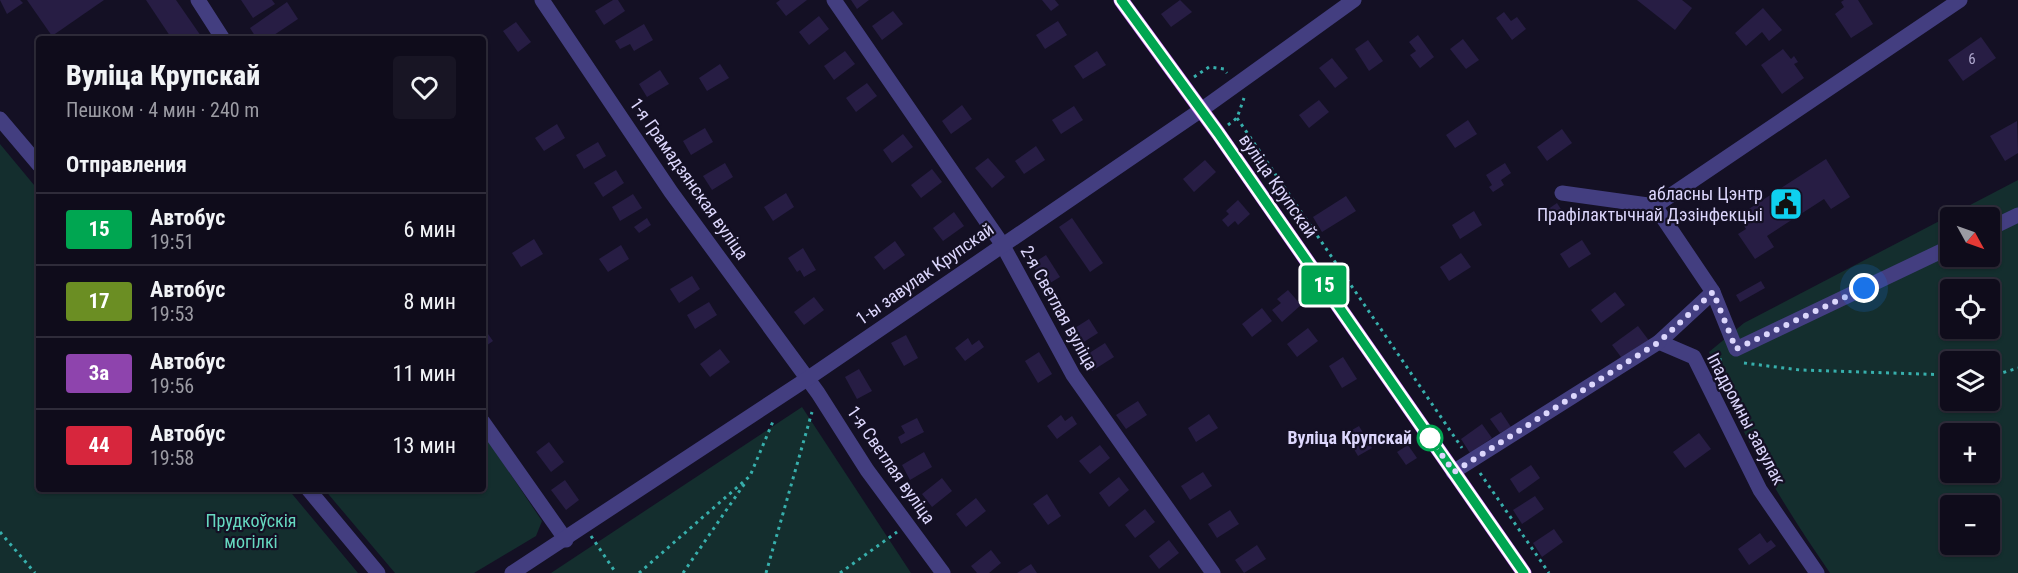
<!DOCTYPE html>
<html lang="ru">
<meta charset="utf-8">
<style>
body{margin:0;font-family:"Roboto Condensed",sans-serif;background:#181524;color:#f1f3f6;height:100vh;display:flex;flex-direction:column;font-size:22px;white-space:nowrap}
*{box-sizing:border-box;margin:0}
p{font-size:20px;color:#9b9ba3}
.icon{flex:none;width:33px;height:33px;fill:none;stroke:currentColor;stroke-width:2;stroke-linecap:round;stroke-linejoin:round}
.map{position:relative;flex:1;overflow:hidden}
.side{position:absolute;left:36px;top:36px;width:450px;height:456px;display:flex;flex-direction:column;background:#0f0c1b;border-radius:6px;box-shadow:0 2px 4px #0004,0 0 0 2px #2f2c3a}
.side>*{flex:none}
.badge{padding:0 12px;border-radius:4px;font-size:21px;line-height:39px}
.needle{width:39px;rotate:130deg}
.fabs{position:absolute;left:1940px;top:207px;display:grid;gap:12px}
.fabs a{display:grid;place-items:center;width:60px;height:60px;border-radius:6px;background:#0f0c1b;box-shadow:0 2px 4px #0004,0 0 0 2px #2f2c3a;font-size:30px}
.you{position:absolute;width:30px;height:30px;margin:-15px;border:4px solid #fff;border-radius:50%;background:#1a73e8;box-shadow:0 0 0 9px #1a73e833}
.map>.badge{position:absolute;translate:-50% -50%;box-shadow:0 0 0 3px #fff}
h2{padding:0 30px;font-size:22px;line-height:54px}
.round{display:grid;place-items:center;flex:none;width:63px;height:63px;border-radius:6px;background:#181524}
.head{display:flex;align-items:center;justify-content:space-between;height:102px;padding:0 30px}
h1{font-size:28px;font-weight:800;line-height:45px}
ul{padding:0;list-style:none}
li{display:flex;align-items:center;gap:18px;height:72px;padding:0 30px;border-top:2px solid #2f2c3a}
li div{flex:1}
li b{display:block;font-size:22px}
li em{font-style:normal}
li .badge{min-width:66px;font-weight:700;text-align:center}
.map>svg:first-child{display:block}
.green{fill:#142e2e;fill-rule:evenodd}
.building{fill:#271d44}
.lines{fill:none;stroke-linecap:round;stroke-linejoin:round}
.path{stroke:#37afac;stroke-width:3;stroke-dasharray:3 4.5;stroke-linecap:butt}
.minor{stroke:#433e80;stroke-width:15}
.major{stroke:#c464f5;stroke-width:15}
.line-casing{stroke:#fff;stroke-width:14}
.line{stroke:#00a651;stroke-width:9}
.walk{stroke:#dcd6fc;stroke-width:6;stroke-dasharray:0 10.8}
.stop-dot{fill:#fff;stroke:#00a651;stroke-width:3}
.labels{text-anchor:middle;stroke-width:4.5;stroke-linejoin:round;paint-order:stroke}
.number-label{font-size:15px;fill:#afa8ce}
.street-label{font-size:18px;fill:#dcd6fc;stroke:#141024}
.poi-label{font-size:18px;fill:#dcd6fc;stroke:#141024;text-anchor:end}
.stop-label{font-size:18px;font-weight:bold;fill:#dcd6fc;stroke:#141024;text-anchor:end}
.park-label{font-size:18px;fill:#66d8c0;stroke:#141024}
</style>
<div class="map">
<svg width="2018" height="573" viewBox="0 0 2018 573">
<rect width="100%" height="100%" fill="#141024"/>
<g class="green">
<path d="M0,144L39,191V489H288L358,573H0Z"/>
<path d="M2018,180V573H1830C1782,503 1738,432 1709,352L1744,323ZM1950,218H1989V256H1950ZM1950,290H1989V328H1950ZM1950,362H1989V400H1950ZM1950,434H1989V472H1950ZM1950,506H1989V544H1950Z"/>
<path d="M802,407L911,573H551Z"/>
<path d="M483,433L542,521L536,536L474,573H395L324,489H483Z"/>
</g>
<g class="building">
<path d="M0,0H20L23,3L7,14Z"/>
<path d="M27,0H104L52,36Z"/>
<path d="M146,0H176L203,39H172Z"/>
<path d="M241,0H272L275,4L253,18Z"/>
<path d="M613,0H618L625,11L604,25L595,11Z"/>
<path d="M780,0H807L786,16L776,3Z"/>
<path d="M851,0H869L857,9Z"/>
<path d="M1042,0H1055L1059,5L1051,11Z"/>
<path d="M1180,0L1192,12L1171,27L1161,14Z"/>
<path d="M1637,0H1682L1692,8L1675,30Z"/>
<path d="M1844,0H1858L1873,24L1851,38L1835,14L1844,7L1841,2Z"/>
<path d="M287,2L298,19L268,39H257L250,28Z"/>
<path d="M1763,8L1782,30L1769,41L1762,32L1746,46L1735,33Z"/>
<path d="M893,11L903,24L882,40L872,26Z"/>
<path d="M1504,12L1511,21L1517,17L1526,29L1512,40L1496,18Z"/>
<path d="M819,16L829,29L809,45L799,32Z"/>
<path d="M1058,21L1067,35L1045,49L1036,35Z"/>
<path d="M516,22L531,42L518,52L503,31Z"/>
<path d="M644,24L653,40L634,51L630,44L620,49L615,41Z"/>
<path d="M1418,35L1434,57L1420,68L1410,55L1416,51L1409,42Z"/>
<path d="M1981,37L1996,58L1963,81L1948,60Z"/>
<path d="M1463,39L1479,60L1466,69L1450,49Z"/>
<path d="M1368,40L1383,61L1369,71L1355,49Z"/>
<path d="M1783,49L1791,59L1794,56L1798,62L1794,64L1804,78L1782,94L1761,65Z"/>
<path d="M845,51L855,64L834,80L824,66Z"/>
<path d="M1097,51L1106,65L1083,79L1074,66Z"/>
<path d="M1332,58L1348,78L1335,88L1319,68Z"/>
<path d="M720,64L729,78L707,91L699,78Z"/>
<path d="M660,70L669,84L647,97L639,84Z"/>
<path d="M867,83L877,96L856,112L846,98Z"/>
<path d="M1319,100L1329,112L1309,128L1299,115Z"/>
<path d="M962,105L972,119L951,134L942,121Z"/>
<path d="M1074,106L1083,120L1061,134L1052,120Z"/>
<path d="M1468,120L1477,134L1455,148L1446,135Z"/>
<path d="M2017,121L2018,153L2005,161L1990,136Z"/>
<path d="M557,124L565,138L544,151L535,138Z"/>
<path d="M705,128L713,142L691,155L683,141Z"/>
<path d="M1562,129L1572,143L1547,161L1537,147Z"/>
<path d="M903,134L913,147L892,163L883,150Z"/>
<path d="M598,142L606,156L584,169L576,155Z"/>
<path d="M1036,146L1045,160L1024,174L1015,161Z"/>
<path d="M988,158L1005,177L992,188L975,168Z"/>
<path d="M1826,159L1850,197L1831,209L1824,199L1767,236L1774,247L1755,259L1738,234L1746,229L1738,216Z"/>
<path d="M1205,160L1216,172L1194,192L1183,179Z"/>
<path d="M725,163L733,177L712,190L703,176Z"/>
<path d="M1505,163L1511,173L1501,180L1504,185L1493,192L1489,187L1492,185L1486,175Z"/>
<path d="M932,169L942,182L921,198L911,185Z"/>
<path d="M616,170L624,183L603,197L594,183Z"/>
<path d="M786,193L794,207L773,221L764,207Z"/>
<path d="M633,194L642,208L620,221L612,207Z"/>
<path d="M1346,196L1356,211L1322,232L1313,217Z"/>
<path d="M1238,200L1250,214L1238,225L1235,221L1228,227L1222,220L1229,214L1226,211Z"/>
<path d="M1557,203L1564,214L1548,225L1541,214Z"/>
<path d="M1474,211L1482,225L1460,239L1452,225Z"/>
<path d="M954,212L964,226L943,241L933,228Z"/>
<path d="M647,218L651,225L639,233L634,227Z"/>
<path d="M1072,218L1103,263L1090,272L1059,227Z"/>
<path d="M534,239L543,254L521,267L512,253Z"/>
<path d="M1582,240L1591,254L1569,268L1560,254Z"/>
<path d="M895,241L905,255L884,270L874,257Z"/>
<path d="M621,245L629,259L608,272L599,259Z"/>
<path d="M803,248L816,270L804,277L800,270L797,272L788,258Z"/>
<path d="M1461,253L1471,267L1449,281L1440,267Z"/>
<path d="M1046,255L1060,277L1045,286L1032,264Z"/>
<path d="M692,276L700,289L679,303L670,289Z"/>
<path d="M1761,281L1765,288L1740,302L1736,295Z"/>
<path d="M1288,290L1301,305L1282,322L1272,310L1281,303L1277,299Z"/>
<path d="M1615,292L1625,305L1601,323L1591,310Z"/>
<path d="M814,297L824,310L804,325L794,312Z"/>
<path d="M709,302L717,315L695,329L687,315Z"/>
<path d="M1262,308L1272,321L1252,337L1242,324Z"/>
<path d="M1089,319L1098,333L1076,347L1067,333Z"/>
<path d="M1638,326L1650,342L1624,361L1612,345Z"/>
<path d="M483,327L493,341L483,348Z"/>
<path d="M1308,328L1318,341L1297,357L1287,344Z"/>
<path d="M906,335L918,358L904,366L891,343Z"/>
<path d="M968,338L972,345L979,340L984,347L965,361L955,348Z"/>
<path d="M1105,343L1114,357L1092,371L1083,357Z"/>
<path d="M720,349L730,362L710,377L700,364Z"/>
<path d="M1039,352L1052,374L1038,383L1025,361Z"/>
<path d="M1343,357L1357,379L1342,388L1329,366Z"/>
<path d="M859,369L872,391L857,399L845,377Z"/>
<path d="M1138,401L1147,415L1126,429L1116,415Z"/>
<path d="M1501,412L1511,427L1500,433L1490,419Z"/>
<path d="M1209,414L1218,428L1196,442L1188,428Z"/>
<path d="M1061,415L1065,421L1072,416L1077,424L1057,439L1047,426Z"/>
<path d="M917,418L924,432L901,444L898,437L905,433L901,426Z"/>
<path d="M1482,424L1492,438L1470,453L1461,439Z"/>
<path d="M1359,426L1372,448L1358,456L1345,434Z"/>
<path d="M1699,433L1711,449L1685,468L1673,452Z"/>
<path d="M549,442L564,462L551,472L536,452Z"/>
<path d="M1100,445L1110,458L1090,474L1079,461Z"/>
<path d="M1408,445L1417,458L1406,465L1397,452Z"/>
<path d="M924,452L932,467L910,480L902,465Z"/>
<path d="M1531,465L1540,478L1519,493L1510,479Z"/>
<path d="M1203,472L1212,486L1190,500L1181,486Z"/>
<path d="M1119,477L1129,490L1109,507L1099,493Z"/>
<path d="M942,478L952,491L932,507L922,494Z"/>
<path d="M565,480L579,500L566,510L551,490Z"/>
<path d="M1047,494L1061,516L1048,525L1033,504Z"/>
<path d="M1535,496L1544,509L1522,524L1513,510Z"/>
<path d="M976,498L986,511L966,527L956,514Z"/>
<path d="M1145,509L1155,522L1135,538L1125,525Z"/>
<path d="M1230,510L1239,524L1217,538L1208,524Z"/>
<path d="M1554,529L1563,542L1542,557L1533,543Z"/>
<path d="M1760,533L1767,543L1771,540L1776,546L1749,565L1738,549Z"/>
<path d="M1169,540L1179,553L1159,569L1149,556Z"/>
<path d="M1257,545L1266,559L1244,573L1235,560Z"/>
<path d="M991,550L1001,563L989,573H977L971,566Z"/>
<path d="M1031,564L1037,573H1017Z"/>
</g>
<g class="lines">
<g class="path">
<path d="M1194,77L1209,67L1224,69L1227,73"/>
<path d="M1237,118L1462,448"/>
<path d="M1228,125L1237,118L1244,98"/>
<path d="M1711,359L1725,360"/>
<path d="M1744,363L1800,370L1950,375"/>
<path d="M1989,377L2018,368"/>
<path d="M1480,473L1549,573"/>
<path d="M0,532L35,573"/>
<path d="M591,536L616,573"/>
<path d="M639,573L750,476L774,419"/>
<path d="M683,573L745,483"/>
<path d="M766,573L812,412"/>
<path d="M840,573L897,532"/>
</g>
<g class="minor">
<path d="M198,0L223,39"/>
<path d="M542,0L671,192L818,393L867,470L943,573"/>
<path d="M834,0L1002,244L1073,375L1213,573"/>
<path d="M0,119L39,165"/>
<path d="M1562,193L1655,206L1713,292L1659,342L1694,357L1760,490L1817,573"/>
<path d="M1655,206L1960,0"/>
<path d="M1989,229L2018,215"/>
<path d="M1713,292L1736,349L1950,247"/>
<path d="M483,422L566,540"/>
<path d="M1453,472L1659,342"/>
<path d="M308,489L378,573"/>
<path d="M512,573L807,379L1201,110L1354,0"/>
</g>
<path class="major" d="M1121,0L1218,133L1524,573"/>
</g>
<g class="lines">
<g class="line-casing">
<path id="line" d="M1121,0L1218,133L1524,573"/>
</g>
<use href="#line" class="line"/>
<path class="walk" d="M1430,438L1454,472L1659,342L1713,292L1736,349L1864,288"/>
</g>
<defs>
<g id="civic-square" transform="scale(1.725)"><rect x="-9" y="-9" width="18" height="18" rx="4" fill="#0fd0ef" stroke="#141024"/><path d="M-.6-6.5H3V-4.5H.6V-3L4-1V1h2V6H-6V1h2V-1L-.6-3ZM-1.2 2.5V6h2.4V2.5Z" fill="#111"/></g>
</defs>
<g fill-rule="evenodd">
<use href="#civic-square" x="1786" y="204"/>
</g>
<circle class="stop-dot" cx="1430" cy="438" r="12"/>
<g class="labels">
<g class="number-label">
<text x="1972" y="64">6</text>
</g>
<g class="street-label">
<text transform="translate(689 179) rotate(55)" y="6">1-я Грамадзянская вуліца</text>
<text transform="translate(1278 186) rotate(55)" y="6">вуліца Крупскай</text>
<text transform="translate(925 274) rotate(-35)" y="6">1-ы завулак Крупскай</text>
<text transform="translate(1059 308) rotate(61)" y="6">2-я Светлая вуліца</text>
<text transform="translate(1746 419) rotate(62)" y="6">Іпадромны завулак</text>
<text transform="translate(891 465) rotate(55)" y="6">1-я Светлая вуліца</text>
</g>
<g class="poi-label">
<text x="1763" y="200">абласны Цэнтр<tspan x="1763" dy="21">Прафілактычнай Дэзінфекцыі</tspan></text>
</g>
<g class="stop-label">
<text x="1412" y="444">Вуліца Крупскай</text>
</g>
<g class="park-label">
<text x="251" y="527">Прудкоўскія<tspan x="251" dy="21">могілкі</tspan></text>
</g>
</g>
</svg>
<div class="fabs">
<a><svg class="needle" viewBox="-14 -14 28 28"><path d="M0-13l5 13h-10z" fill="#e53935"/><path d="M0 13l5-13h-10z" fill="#9b9ba3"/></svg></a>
<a><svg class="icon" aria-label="locate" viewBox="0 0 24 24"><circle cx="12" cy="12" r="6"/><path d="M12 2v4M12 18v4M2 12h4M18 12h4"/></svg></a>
<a><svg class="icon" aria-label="layers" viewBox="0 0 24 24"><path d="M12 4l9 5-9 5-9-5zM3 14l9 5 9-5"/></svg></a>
<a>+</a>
<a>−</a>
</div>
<div class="you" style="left:1864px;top:288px"></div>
<b class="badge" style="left:1324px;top:285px;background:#00a651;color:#fff">15</b>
<section class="side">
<div class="head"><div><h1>Вуліца Крупскай</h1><p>Пешком · 4 мин · 240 m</p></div><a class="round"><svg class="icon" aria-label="heart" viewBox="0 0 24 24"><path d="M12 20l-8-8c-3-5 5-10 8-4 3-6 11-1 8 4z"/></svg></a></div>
<h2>Отправления</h2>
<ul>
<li><span class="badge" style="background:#00a651;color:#fff">15</span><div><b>Автобус</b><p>19:51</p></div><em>6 мин</em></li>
<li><span class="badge" style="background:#6b8e23;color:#fff">17</span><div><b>Автобус</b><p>19:53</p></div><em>8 мин</em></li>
<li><span class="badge" style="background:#8e44ad;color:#fff">3а</span><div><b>Автобус</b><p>19:56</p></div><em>11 мин</em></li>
<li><span class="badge" style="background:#d7263d;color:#fff">44</span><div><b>Автобус</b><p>19:58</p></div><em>13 мин</em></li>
</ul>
</section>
</div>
